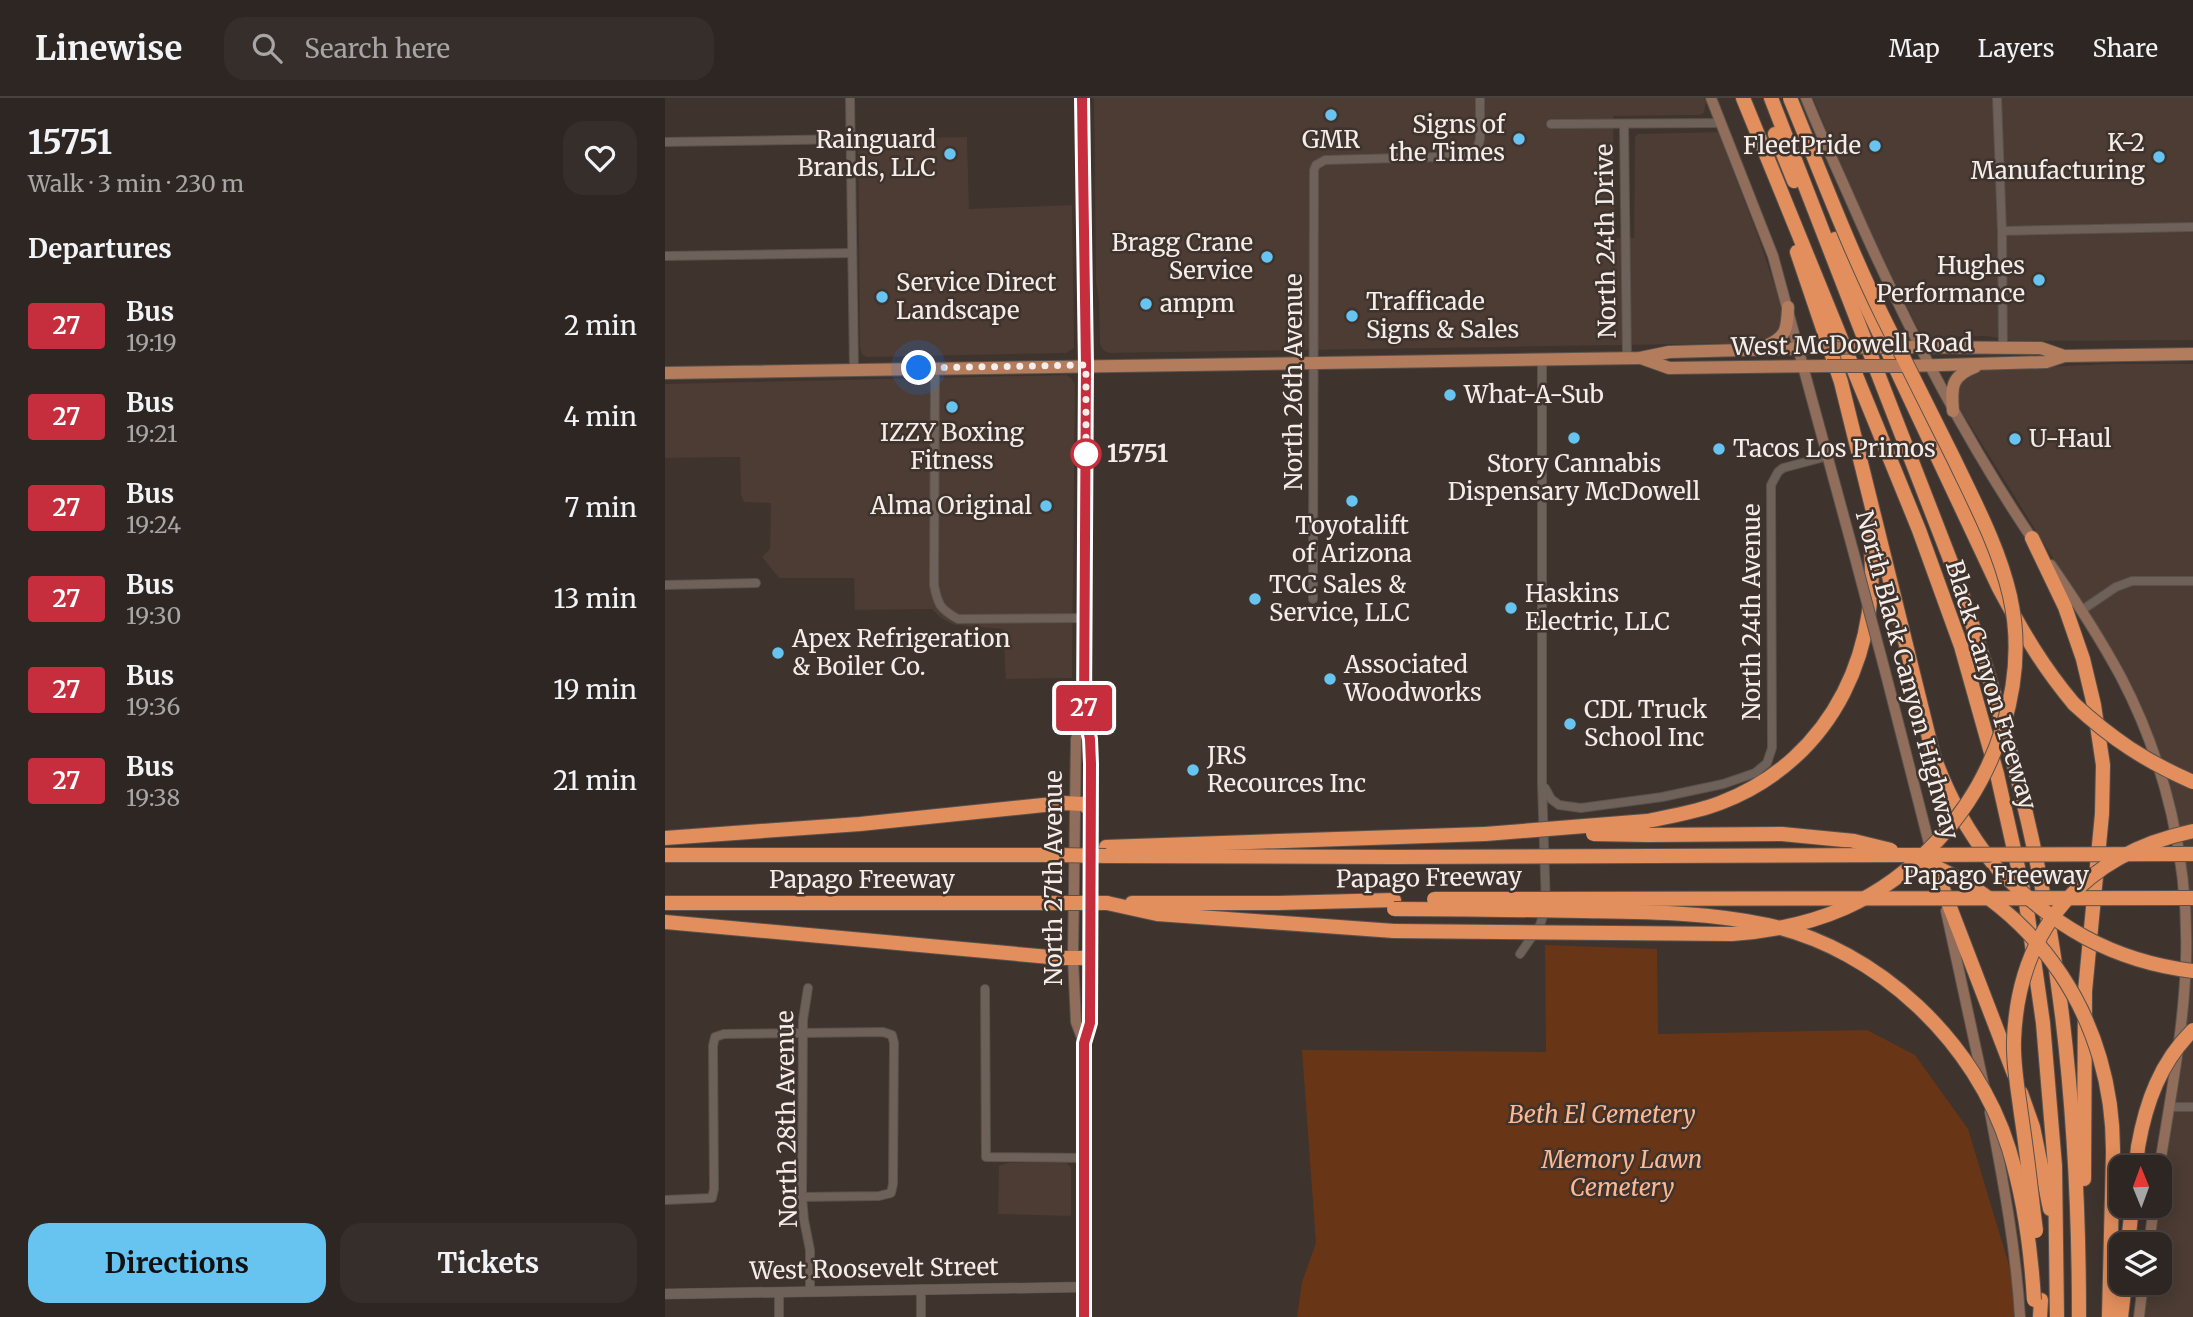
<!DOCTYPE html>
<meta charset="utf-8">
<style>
body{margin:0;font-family:Merriweather,serif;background:#362e2a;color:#f1f3f6;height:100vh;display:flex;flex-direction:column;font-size:26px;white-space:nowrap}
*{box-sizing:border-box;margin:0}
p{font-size:23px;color:#a7a5a5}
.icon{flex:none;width:38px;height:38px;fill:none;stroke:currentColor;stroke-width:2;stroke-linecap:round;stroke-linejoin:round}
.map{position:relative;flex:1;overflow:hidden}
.sheet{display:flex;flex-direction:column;background:#2e2622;width:665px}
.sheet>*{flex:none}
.badge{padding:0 14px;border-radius:5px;font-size:24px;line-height:46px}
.needle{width:46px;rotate:359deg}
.fabs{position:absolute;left:1444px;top:1057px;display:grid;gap:14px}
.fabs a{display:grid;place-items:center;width:63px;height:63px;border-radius:14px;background:#2e2622;box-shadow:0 4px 18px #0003,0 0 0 2px #494340;font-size:35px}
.you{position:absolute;width:35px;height:35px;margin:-18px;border:5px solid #fff;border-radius:50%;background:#1a73e8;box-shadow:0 0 0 10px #1a73e833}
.map>.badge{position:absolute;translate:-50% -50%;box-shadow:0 0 0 4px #fff}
h2{padding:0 28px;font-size:26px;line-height:63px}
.round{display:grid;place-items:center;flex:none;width:74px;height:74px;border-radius:21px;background:#362e2a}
.overview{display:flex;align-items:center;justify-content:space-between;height:119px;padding:0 28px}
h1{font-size:33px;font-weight:700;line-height:52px}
.action{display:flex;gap:14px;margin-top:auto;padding:14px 28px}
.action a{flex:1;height:80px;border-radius:21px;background:#67c4f0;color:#111;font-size:28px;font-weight:700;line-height:80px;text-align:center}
.action a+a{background:#362e2a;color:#f1f3f6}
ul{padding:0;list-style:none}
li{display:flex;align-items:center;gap:21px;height:91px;padding:0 28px}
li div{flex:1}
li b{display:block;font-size:26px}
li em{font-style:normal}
li .badge{min-width:77px;font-weight:700;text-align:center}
header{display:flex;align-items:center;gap:42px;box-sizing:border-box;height:98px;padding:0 35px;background:#2e2622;border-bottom:2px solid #494340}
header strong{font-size:33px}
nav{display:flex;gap:38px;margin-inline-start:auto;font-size:24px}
.search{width:490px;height:63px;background:#362e2a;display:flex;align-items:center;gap:18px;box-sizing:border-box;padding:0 24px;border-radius:21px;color:#a7a5a5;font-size:26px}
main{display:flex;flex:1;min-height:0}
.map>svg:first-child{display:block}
.built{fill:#4c3c33}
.green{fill:#683617}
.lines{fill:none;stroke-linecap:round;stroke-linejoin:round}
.minor-casing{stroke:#5a514c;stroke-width:10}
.tertiary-casing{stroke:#5a514c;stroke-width:11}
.secondary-casing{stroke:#5a514c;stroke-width:12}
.primary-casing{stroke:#5a514c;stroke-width:14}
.motorway-casing{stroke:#5a514c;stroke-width:16}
.minor{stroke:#6d615a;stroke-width:8}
.tertiary{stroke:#6d615a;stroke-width:10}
.secondary{stroke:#906e5b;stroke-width:10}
.primary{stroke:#b37c5c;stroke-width:12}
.motorway{stroke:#e28e5d;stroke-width:14}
.secondary-bridge-casing{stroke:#5a514c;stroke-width:12;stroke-linecap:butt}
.primary-bridge-casing{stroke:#5a514c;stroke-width:14;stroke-linecap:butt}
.motorway-bridge-casing{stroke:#5a514c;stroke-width:16;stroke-linecap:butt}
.secondary-bridge{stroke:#906e5b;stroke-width:10}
.primary-bridge{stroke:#b37c5c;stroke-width:12}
.motorway-bridge{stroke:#e28e5d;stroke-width:14}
.line-casing{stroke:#fff;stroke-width:16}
.line{stroke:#c62d3d;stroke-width:10}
.walk{stroke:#f5ede9;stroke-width:7;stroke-dasharray:0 12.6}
.poi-dot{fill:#67c4f0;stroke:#3e332d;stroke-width:2.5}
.stop-dot{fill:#fff;stroke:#c62d3d;stroke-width:3.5}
.labels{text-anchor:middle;stroke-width:5;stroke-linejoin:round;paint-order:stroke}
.poi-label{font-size:24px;fill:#f5ede9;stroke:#3e332d;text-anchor:start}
.street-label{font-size:24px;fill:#f5ede9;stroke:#3e332d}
.stop-label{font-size:24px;font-weight:bold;fill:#f5ede9;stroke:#3e332d;text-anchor:start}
.park-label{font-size:24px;font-style:italic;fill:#fdb892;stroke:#3e332d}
</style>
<header>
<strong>Linewise</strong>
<div class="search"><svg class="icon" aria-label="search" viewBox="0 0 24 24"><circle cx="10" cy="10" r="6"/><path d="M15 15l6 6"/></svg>Search here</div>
<nav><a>Map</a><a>Layers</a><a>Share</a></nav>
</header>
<main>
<section class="sheet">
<div class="overview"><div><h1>15751</h1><p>Walk · 3 min · 230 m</p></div><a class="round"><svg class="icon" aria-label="heart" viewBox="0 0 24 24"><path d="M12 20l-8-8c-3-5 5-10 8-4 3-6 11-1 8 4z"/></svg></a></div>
<h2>Departures</h2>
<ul>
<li><span class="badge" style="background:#c62d3d;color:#fff">27</span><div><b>Bus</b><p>19:19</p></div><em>2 min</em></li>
<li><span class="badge" style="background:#c62d3d;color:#fff">27</span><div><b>Bus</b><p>19:21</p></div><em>4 min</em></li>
<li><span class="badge" style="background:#c62d3d;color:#fff">27</span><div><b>Bus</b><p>19:24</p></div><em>7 min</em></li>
<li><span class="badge" style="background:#c62d3d;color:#fff">27</span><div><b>Bus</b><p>19:30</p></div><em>13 min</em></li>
<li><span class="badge" style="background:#c62d3d;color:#fff">27</span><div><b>Bus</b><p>19:36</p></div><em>19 min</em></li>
<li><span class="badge" style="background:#c62d3d;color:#fff">27</span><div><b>Bus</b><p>19:38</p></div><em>21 min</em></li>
</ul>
<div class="action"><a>Directions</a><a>Tickets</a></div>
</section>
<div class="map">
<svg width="1528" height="1219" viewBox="0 0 1528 1219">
<rect width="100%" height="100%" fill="#3e332d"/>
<g class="built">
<path d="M429,0H1039L1041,4L1039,15L1034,17L948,18L950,140H969L970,39L973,36L1053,34L1093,138L1116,207L1118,218L1117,224L1113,232L1103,241L1084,245L443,255L438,252L435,246L434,203L431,184Z"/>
<path d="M1148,0H1528V242L1349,243L1321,238L1267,239L1260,237L1253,231L1195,113Z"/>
<path d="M302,39L304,111L407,107L409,250L401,255L201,259L197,256L195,250L193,41Z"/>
<path d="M1445,266H1528V1219H1478L1483,1185H1494V1146H1488L1525,881V815L1495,657L1480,618L1460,576L1292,306L1294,286L1298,280L1312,272Z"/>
<path d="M402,277L407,281L410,287L407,580L341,581L338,531L290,527L276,520L267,511L190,512L189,480H114L97,459L105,451L106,405L79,404L76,397L75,359L0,360V286Z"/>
<path d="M343,1065H401L406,1069V1118L333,1116L334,1068Z"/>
</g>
<path class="green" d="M880,847L992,851L993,936L1202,932L1250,957L1303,1031L1347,1177L1350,1219H632L637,1184L651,1145L637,952L881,954Z"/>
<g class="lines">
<g class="minor-casing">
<g id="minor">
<path d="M185,0L189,271"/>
<path d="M1332,0L1337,133L1338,250"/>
<path d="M886,26L1056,25"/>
<path d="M959,26L962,260"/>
<path d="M0,44L186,41"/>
<path d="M1337,133L1528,129"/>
<path d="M0,158L187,155"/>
<path d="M270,270L269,487C273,507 275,511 293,521L420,520"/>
<path d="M0,487L91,485"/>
<path d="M648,501L649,72L651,67L660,62L810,58L815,41V0"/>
<path d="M1417,512L1451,489L1467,483H1528"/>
<path d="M880,690L886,701L894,707L916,710L997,699L1058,686L1090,675L1102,665L1107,650L1106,387L1113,374L1118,370L1163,358"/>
<path d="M855,856L875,827L881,809L877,685V261"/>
<path d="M143,890L138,922L137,1099L139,1122L145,1152V1193"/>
<path d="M320,891L321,1059L420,1060"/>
<path d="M1504,1009H1528"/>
<path d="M0,1102L47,1100L49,1091L48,948L50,939L59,936L218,934L227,937L229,945L228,1086L226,1095L214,1098L137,1099"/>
<path d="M114,1194V1219"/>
<path d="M256,1219V1191"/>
</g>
</g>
<g class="tertiary-casing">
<path id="tertiary" d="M0,1196L419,1189"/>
</g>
<g class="secondary-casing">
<g id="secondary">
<path d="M417,0L421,267L419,614L425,641L426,666L425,925L419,945V1219"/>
<path d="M1046,0L1108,158L1189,456"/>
<path d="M1141,0C1155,35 1171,69 1186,103C1238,222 1297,337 1370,445"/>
<path d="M1386,467C1411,503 1435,540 1456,579C1501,665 1524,764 1521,861C1519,931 1505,1002 1494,1072"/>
<path d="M1220,573L1266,753"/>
<path d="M419,615L411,641L408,860L411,924L419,945"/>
<path d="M1281,813L1319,988"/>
<path d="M1325,1014C1338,1083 1351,1150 1355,1219"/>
<path d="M1484,1146L1489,1108"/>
<path d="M1474,1219L1478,1185"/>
</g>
</g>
<g class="primary-casing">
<g id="primary">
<path d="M1099,249C1122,239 1122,232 1123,209"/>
<path d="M1234,249L1376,250L1399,258"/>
<path d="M976,260L1004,270L1162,268"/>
<path d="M1242,268L1381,264L1399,258L1528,256"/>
<path d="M0,275L975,260L1004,254L1155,250"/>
<path d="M1288,313C1286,289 1286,278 1310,269"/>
</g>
</g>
<g class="motorway-casing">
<g id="motorway">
<path d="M1078,0L1254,432L1296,548L1332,676L1361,805L1378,925L1390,1068L1392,1219"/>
<path d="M1106,0L1286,464C1328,582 1363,705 1384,828C1406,956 1414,1089 1414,1219"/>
<path d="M1110,36L1129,83"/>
<path d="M1170,141L1334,490C1357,533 1377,568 1409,606"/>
<path d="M1132,154L1176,284L1268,656C1282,695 1301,732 1327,764"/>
<path d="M1367,440L1400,509L1418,561L1429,607L1438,667L1437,716L1420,893L1419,1081"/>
<path d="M982,723C1006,718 1032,714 1055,705C1170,661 1220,547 1204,429"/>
<path d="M983,737L1117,736L1189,743"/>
<path d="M0,740L195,726L398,705L418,706L425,711"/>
<path d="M441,749L820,736"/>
<path d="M0,757H394"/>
<path d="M441,758L728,759"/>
<path d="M1273,778L1349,976"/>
<path d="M0,805H392"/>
<path d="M442,805L492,816L729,833"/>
<path d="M467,805H613L729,802"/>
<path d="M0,824L396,860H425"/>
<path d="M1356,995L1368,1029L1385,1111"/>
<path d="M1471,1069L1473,1049"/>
<path d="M1463,1146L1467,1108"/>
<path d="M1375,1219L1376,1202"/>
<path d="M1444,1219L1448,1055"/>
<path d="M1456,1219L1460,1185"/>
</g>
</g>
<use href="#minor" class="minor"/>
<use href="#tertiary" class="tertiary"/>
<use href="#secondary" class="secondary"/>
<use href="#primary" class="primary"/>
<use href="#motorway" class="motorway"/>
<g class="secondary-bridge-casing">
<path id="secondary-bridge" d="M1189,456L1220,573"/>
</g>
<g class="primary-bridge-casing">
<g id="primary-bridge">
<path d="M1155,250L1234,249"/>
<path d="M1162,268H1242"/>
</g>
</g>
<g class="motorway-bridge-casing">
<g id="motorway-bridge">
<path d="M1409,606C1447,641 1480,663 1528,684"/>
<path d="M820,736L982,723"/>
<path d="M928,736L983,737"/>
<path d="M1189,743L1226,752"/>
<path d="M394,757L441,758"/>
<path d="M728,759L1528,756"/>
<path d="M1252,761C1374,808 1449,924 1448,1055"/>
<path d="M1331,769C1387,828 1447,863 1528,873"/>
<path d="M769,801L1528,800"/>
<path d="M392,805H442"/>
<path d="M729,811C792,811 856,812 919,813C981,814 1043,814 1103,827C1213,851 1311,944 1344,1051C1359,1100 1366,1152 1369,1202"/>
<path d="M729,833L1067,836C1150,830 1216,804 1273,742C1332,679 1364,583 1345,498C1334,450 1310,405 1289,361C1265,314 1242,266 1218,219C1183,148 1155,73 1125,0"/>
<path d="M1473,1049C1481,1004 1495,965 1528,932"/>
<path d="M1371,1133C1366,1094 1362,1055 1356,1016C1353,992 1348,967 1349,942C1353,830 1420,756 1528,733"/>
</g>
</g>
<use href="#secondary-bridge" class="secondary-bridge"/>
<use href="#primary-bridge" class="primary-bridge"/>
<use href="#motorway-bridge" class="motorway-bridge"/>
</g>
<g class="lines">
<g class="line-casing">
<path id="line" d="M417,0L421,267L419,614L425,641L426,666L425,925L419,945V1219"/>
</g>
<use href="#line" class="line"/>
<path class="walk" d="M254,270L421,267V361V356"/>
</g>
<g class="poi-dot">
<circle cx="666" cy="17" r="7"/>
<circle cx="854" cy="41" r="7"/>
<circle cx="1210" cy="48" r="7"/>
<circle cx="285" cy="56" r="7"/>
<circle cx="1494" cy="59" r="7"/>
<circle cx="602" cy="159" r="7"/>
<circle cx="1374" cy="182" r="7"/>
<circle cx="217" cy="199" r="7"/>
<circle cx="481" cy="206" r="7"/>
<circle cx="687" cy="218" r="7"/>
<circle cx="785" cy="297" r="7"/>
<circle cx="287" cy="309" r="7"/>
<circle cx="909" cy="340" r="7"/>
<circle cx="1350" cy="341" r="7"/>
<circle cx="1054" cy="351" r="7"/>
<circle cx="687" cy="403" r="7"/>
<circle cx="381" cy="408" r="7"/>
<circle cx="590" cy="501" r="7"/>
<circle cx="846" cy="510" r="7"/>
<circle cx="113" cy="555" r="7"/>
<circle cx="665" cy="581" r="7"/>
<circle cx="905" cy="626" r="7"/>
<circle cx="528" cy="672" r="7"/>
</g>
<circle class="stop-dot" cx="421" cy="356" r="14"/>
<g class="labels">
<g class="poi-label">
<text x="840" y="35" text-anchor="end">Signs of<tspan x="840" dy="28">the Times</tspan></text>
<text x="271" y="50" text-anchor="end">Rainguard<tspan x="271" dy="28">Brands, LLC</tspan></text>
<text x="666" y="50" text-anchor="middle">GMR</text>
<text x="1480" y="53" text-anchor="end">K-2<tspan x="1480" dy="28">Manufacturing</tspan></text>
<text x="1196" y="56" text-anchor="end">FleetPride</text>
<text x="588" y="153" text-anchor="end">Bragg Crane<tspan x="588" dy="28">Service</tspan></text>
<text x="1360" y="176" text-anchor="end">Hughes<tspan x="1360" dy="28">Performance</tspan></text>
<text x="231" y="193">Service Direct<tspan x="231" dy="28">Landscape</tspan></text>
<text x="701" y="212">Trafficade<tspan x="701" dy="28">Signs &amp; Sales</tspan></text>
<text x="495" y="214">ampm</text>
<text x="799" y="305">What-A-Sub</text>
<text x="287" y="343" text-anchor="middle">IZZY Boxing<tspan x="287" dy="28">Fitness</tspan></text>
<text x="1364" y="349">U-Haul</text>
<text x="1068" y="359">Tacos Los Primos</text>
<text x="909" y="374" text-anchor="middle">Story Cannabis<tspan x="909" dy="28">Dispensary McDowell</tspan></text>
<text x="367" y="416" text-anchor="end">Alma Original</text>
<text x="687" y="436" text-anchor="middle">Toyotalift<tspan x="687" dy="28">of Arizona</tspan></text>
<text x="604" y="495">TCC Sales &amp;<tspan x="604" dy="28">Service, LLC</tspan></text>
<text x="860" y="504">Haskins<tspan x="860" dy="28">Electric, LLC</tspan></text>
<text x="127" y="549">Apex Refrigeration<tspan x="127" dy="28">&amp; Boiler Co.</tspan></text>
<text x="679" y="575">Associated<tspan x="679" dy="28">Woodworks</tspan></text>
<text x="919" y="620">CDL Truck<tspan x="919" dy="28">School Inc</tspan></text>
<text x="542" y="666">JRS<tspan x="542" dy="28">Recources Inc</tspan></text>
</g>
<g class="street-label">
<text transform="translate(941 143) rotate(-91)" y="8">North 24th Drive</text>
<text transform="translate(1187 247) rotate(-1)" y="8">West McDowell Road</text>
<text transform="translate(629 284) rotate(-90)" y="8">North 26th Avenue</text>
<text transform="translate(1087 514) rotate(-90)" y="8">North 24th Avenue</text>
<text transform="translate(1242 577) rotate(75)" y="8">North Black Canyon Highway</text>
<text transform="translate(1326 587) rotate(73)" y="8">Black Canyon Freeway</text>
<text x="1331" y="786">Papago Freeway</text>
<text transform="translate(389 780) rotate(-90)" y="8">North 27th Avenue</text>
<text transform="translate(764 780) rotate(-1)" y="8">Papago Freeway</text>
<text x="197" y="790">Papago Freeway</text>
<text transform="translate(122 1021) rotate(-91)" y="8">North 28th Avenue</text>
<text transform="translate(209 1171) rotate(-1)" y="8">West Roosevelt Street</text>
</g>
<g class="stop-label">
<text x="442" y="364">15751</text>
</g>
<g class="park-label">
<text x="937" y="1025">Beth El Cemetery</text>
<text x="957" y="1070">Memory Lawn<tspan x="957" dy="28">Cemetery</tspan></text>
</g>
</g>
</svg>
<div class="fabs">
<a><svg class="needle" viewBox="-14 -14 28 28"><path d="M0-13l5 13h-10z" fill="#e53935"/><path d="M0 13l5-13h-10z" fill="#a7a5a5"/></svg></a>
<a><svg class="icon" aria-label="layers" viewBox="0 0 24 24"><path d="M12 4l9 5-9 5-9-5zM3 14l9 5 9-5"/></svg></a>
</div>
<div class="you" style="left:254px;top:270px"></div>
<b class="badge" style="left:419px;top:610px;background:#c62d3d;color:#fff">27</b>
</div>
</main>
